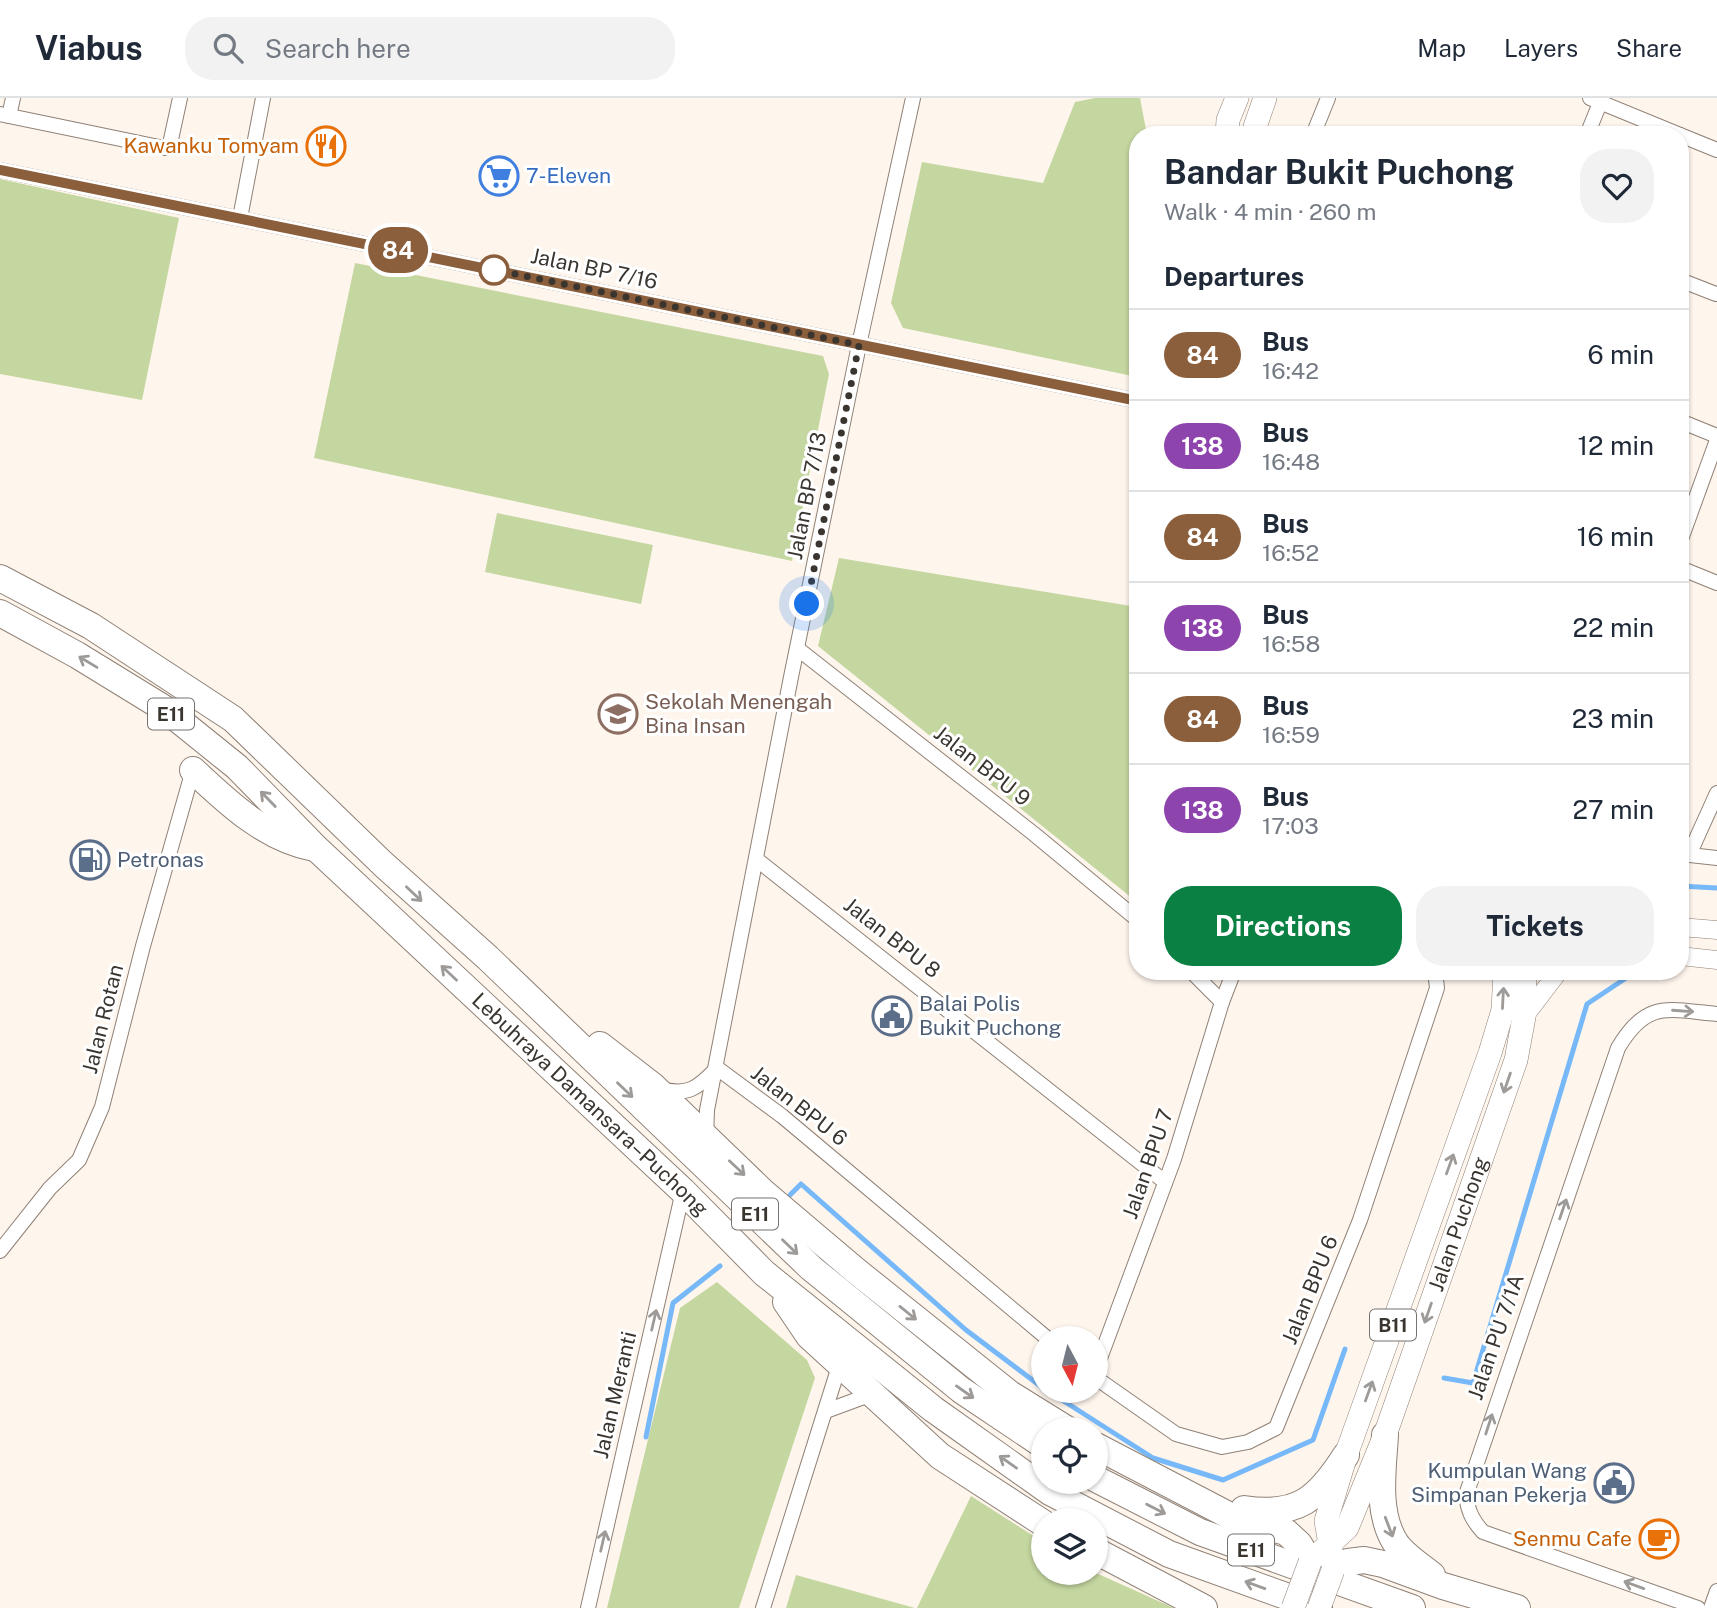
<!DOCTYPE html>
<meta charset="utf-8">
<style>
body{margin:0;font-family:"Public Sans",sans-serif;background:#f2f2f3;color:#1f2937;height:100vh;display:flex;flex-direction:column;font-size:26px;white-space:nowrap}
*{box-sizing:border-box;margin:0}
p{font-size:23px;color:#747a83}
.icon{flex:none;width:38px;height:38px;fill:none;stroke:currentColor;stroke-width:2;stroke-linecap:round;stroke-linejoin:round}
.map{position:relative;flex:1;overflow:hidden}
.side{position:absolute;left:1129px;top:28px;width:560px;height:854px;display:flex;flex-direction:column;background:#fff;border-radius:28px;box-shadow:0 2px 5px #0004}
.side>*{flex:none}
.badge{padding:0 14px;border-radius:23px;font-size:24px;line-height:46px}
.needle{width:46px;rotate:173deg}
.buttons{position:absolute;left:1031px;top:1228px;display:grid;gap:14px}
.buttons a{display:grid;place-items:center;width:77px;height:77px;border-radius:50%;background:#fff;box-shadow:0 2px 5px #0004;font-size:35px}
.you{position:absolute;width:35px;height:35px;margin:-18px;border:5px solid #fff;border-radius:50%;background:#1a73e8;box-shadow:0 0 0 10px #1a73e833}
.map>.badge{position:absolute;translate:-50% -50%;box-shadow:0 0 0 4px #fff}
h2{padding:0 35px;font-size:26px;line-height:63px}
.round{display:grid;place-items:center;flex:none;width:74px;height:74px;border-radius:28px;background:#f2f2f3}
.headline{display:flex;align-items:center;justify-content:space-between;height:119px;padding:0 35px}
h1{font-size:33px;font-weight:700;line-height:52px}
.button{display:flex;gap:14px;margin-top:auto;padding:14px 35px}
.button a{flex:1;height:80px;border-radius:28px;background:#0b8043;color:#fff;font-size:28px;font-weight:700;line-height:80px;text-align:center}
.button a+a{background:#f2f2f3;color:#1f2937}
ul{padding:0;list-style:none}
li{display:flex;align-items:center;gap:21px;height:91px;padding:0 35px;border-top:2px solid #e0e1e3}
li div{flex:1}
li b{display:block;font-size:26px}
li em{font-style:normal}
li .badge{min-width:77px;font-weight:700;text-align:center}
header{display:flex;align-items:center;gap:42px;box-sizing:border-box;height:98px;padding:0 35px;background:#fff;border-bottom:2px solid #e0e1e3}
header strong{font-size:33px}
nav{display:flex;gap:38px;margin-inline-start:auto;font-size:24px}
.search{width:490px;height:63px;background:#f2f2f3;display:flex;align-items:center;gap:18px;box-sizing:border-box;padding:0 24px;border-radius:28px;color:#747a83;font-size:26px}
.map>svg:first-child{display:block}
.green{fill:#c5d7a0}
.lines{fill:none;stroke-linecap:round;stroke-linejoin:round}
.stream{stroke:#77b8f8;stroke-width:5}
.minor-casing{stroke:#8f8176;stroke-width:16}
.tertiary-casing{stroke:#8f8176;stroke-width:19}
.primary-casing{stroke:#8f8176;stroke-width:24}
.motorway-casing{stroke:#8f8176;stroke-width:28}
.minor{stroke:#fff;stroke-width:14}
.tertiary{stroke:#fff;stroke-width:18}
.primary{stroke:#fff;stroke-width:23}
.motorway{stroke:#fff;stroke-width:26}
.primary-bridge-casing{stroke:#8f8176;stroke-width:24;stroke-linecap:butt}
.primary-bridge{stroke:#fff;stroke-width:23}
.oneway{stroke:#9d9a98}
.line-casing{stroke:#fff;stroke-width:16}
.line{stroke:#8b5e3c;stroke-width:10}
.walk{stroke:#3b3530;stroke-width:7;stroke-dasharray:0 12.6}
.stop-dot{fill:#fff;stroke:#8b5e3c;stroke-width:3.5}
.labels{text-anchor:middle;stroke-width:6;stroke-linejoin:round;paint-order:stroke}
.shield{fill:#fff;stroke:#76726e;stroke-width:2}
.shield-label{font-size:19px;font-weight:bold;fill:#3b3530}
.food-label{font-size:21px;fill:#c56008;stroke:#fff;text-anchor:end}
.shop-label{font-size:21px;fill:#366cbe;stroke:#fff;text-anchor:start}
.street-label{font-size:21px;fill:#3b3530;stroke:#fff}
.education-label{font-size:21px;fill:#785e54;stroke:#fff;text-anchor:start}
.service-label{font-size:21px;fill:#4e5e75;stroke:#fff;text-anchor:start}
</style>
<header>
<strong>Viabus</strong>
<div class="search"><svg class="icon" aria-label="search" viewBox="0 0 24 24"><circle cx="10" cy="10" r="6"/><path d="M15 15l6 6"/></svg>Search here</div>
<nav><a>Map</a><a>Layers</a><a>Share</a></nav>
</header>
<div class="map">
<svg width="1717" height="1510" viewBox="0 0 1717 1510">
<rect width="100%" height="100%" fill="#fef5ed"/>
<g class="green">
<path d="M1095,0H1140L1147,37H1138L1137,279L903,230L891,205L922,64L1043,85L1075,4Z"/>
<path d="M0,81L179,120L142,302L0,276Z"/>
<path d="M355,165L823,258L829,276L792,463L314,360Z"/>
<path d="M497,415L653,447L641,506L485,474Z"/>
<path d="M839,460L1137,509V804L818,548Z"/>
<path d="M717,1184L807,1262L815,1280L739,1510H607L680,1210Z"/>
<path d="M971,1398L1043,1444V1475H1096L1174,1510H917Z"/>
<path d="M796,1477L915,1510H786Z"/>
</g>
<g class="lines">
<g class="stream">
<path d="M1680,788L1717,790"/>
<path d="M790,1097L801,1086L966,1232L1043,1290"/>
<path d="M1444,1280L1473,1285L1587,906L1632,876"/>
<path d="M1048,1293L1153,1360L1223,1382L1313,1342L1345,1251"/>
<path d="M646,1339L673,1205L720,1168"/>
</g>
<g class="minor-casing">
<g id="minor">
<path d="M1590,0L1680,37"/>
<path d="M0,16L164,50L170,46L180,0"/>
<path d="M9,18L13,0"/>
<path d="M1313,37L1328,0"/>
<path d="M1587,37L1602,0"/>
<path d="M1680,37L1717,52"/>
<path d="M0,72L1138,303"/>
<path d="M240,120L263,0"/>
<path d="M1680,182L1716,196"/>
<path d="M1680,323L1717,338"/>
<path d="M1680,444L1717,342"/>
<path d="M1680,470L1717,485"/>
<path d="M798,551L1034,736L1138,822"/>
<path d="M1681,756L1717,760"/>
<path d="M1689,757L1717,695"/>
<path d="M756,761L1165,1084"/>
<path d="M1191,873L1222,904"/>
<path d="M717,970L782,1018L1048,1241"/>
<path d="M661,991C688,998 698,990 716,971"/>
<path d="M706,1040L707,1012L791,579L859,247L913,0"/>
<path d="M0,1153L50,1090L79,1062L102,1009L143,848L193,672"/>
<path d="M1096,1271L1174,1061L1222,904L1234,873"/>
<path d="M1096,1280L1176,1336L1222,1349L1248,1344L1276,1330L1360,1122L1437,890L1435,873"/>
<path d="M826,1313L872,1296"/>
<path d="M588,1510L683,1093"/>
<path d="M763,1510L840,1265"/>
<path d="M1698,1510L1483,1434C1472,1422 1468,1413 1466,1397L1618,950C1647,901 1668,912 1717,916"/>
<path d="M1711,1510L1717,1493"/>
</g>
</g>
<g class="tertiary-casing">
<g id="tertiary">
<path d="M1680,829L1717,832"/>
<path d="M1680,858L1717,862"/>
<path d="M1524,919L1559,873"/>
</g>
</g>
<g class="primary-casing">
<g id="primary">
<path d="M1227,37L1228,22L1237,0"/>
<path d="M1254,37L1255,29L1265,0"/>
<path d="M1332,1458L1326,1423L1346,1357L1490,955L1503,912L1505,873"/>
<path id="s1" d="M1310,1464L1347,1430L1385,1337L1516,962L1524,919L1525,873"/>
</g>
</g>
<g class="motorway-casing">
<g id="motorway">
<path d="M0,480L91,528L233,621L383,766L488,860L811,1170L961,1292L1043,1347"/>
<path id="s2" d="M0,515L77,557L165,611L237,669L316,750L683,1093L764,1175L933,1311L1050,1394L1169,1456L1319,1510"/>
<path d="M193,672C228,705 266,741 314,750"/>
<path d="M600,947L653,988L764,1095L855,1172L1010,1296L1068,1332"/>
<path d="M786,1204L809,1238L940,1358L1043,1425"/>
<path d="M1385,1337C1383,1372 1376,1413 1395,1444C1403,1457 1420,1467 1432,1477"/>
<path d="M1096,1348L1234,1420L1286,1434L1299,1446L1310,1464"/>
<path d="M1096,1381L1200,1434L1412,1510"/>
<path d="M1244,1411C1298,1419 1318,1401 1346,1357"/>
<path d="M1096,1453L1204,1510"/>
<path d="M1333,1472L1348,1464L1364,1462L1383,1466L1443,1488L1517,1510"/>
</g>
</g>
<use href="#minor" class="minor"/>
<use href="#tertiary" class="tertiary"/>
<use href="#primary" class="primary"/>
<use href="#motorway" class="motorway"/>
<g class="primary-bridge-casing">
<g id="primary-bridge">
<path d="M1293,1510L1310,1464"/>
<path d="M1319,1510L1333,1472"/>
</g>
</g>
<use href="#primary-bridge" class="primary-bridge"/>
</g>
<defs><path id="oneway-shaft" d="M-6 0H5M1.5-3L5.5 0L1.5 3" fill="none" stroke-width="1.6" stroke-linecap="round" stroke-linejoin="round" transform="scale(1.75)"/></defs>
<g class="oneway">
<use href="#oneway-shaft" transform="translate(88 564) rotate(-149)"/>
<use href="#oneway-shaft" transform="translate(268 701) rotate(-134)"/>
<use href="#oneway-shaft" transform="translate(414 796) rotate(43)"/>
<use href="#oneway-shaft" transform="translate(449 875) rotate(-137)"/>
<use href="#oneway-shaft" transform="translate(1503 900) rotate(-87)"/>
<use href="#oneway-shaft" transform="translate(1683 913) rotate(4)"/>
<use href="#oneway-shaft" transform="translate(1507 985) rotate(109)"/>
<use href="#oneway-shaft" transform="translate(625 992) rotate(44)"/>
<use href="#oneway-shaft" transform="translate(1450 1066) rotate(-70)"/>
<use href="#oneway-shaft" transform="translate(737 1070) rotate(43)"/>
<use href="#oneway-shaft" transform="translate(1563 1111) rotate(-71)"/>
<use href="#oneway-shaft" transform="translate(790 1149) rotate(44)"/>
<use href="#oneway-shaft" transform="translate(908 1215) rotate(39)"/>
<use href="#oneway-shaft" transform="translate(1428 1215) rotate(109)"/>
<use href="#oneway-shaft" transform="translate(654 1222) rotate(-77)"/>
<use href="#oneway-shaft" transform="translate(1369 1293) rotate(-70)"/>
<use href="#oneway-shaft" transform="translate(965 1294) rotate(35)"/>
<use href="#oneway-shaft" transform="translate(1489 1326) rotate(-72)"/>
<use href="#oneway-shaft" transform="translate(1008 1364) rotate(-145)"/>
<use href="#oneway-shaft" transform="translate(1156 1411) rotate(27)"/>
<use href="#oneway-shaft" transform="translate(1389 1429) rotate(69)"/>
<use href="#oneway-shaft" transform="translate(603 1443) rotate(-77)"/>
<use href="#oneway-shaft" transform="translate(1255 1487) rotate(-160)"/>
<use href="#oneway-shaft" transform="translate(1634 1487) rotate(-160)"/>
</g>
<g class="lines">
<g class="line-casing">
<path id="line" d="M0,72L1138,303"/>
</g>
<use href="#line" class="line"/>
<path class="walk" d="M494,172L486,170L859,247L807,506"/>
</g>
<defs>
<g id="restaurant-ring" transform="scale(2.0125)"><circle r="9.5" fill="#fff" stroke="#e8710a" stroke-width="1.5"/><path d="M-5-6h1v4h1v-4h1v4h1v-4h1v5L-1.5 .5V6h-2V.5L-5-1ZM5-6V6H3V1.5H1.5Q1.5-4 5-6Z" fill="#e8710a"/></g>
<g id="supermarket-ring" transform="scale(2.0125)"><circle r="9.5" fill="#fff" stroke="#3f7fe0" stroke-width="1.5"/><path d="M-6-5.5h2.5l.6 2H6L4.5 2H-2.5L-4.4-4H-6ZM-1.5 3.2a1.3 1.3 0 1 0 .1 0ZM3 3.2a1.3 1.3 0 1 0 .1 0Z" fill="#3f7fe0"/></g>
<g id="school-ring" transform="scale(2.0125)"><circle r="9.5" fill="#fff" stroke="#8d6e63" stroke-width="1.5"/><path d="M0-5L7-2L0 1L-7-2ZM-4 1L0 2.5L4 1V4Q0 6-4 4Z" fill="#8d6e63"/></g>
<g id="fuel-ring" transform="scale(2.0125)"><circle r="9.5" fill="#fff" stroke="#5c6f8a" stroke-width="1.5"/><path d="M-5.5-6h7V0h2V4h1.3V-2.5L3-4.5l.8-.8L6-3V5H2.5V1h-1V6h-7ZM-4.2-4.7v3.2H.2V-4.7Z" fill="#5c6f8a"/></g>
<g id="civic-ring" transform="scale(2.0125)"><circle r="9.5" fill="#fff" stroke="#5c6f8a" stroke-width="1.5"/><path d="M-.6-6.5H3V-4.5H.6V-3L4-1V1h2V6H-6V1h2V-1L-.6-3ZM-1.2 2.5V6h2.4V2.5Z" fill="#5c6f8a"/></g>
<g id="cafe-ring" transform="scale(2.0125)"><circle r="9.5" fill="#fff" stroke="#e8710a" stroke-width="1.5"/><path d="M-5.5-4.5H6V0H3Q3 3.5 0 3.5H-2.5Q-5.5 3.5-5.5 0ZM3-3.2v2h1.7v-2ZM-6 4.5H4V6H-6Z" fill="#e8710a"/></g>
</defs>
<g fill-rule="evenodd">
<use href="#restaurant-ring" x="326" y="48"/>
<use href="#supermarket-ring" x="499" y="78"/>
<use href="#school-ring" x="618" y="616"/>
<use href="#fuel-ring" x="90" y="762"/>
<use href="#civic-ring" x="892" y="918"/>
<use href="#civic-ring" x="1614" y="1385"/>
<use href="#cafe-ring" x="1659" y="1441"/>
</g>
<circle class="stop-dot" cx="494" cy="172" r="14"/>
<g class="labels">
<g class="shield">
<rect x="148" y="600.5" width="46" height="31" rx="5"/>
<rect x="732" y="1100.5" width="46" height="31" rx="5"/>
<rect x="1370" y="1211.5" width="46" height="31" rx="5"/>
<rect x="1228" y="1436.5" width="46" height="31" rx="5"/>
</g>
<g class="shield-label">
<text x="171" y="623">E11</text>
<text x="755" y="1123">E11</text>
<text x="1393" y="1234">B11</text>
<text x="1251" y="1459">E11</text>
</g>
<g class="food-label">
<text x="299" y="55">Kawanku Tomyam</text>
<text x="1632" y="1448">Senmu Cafe</text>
</g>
<g class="shop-label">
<text x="526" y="85">7-Eleven</text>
</g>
<g class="street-label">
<text transform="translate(594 171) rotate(12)" y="7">Jalan BP 7/16</text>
<text transform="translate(807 398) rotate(-79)" y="7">Jalan BP 7/13</text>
<text transform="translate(982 668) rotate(38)" y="7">Jalan BPU 9</text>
<text transform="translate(892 840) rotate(38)" y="7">Jalan BPU 8</text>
<text transform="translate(103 921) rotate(-76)" y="7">Jalan Rotan</text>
<text dy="7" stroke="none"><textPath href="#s2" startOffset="772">Lebuhraya Damansara–Puchong</textPath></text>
<text transform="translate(799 1008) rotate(38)" y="7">Jalan BPU 6</text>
<text transform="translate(1148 1066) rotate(-71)" y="7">Jalan BPU 7</text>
<text dy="7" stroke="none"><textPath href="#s1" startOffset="374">Jalan Puchong</textPath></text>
<text transform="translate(1310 1192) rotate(-68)" y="7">Jalan BPU 6</text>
<text transform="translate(1496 1239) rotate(-71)" y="7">Jalan PU 7/1A</text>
<text transform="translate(615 1297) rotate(-77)" y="7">Jalan Meranti</text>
</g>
<g class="education-label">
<text x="645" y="611">Sekolah Menengah<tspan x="645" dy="24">Bina Insan</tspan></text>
</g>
<g class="service-label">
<text x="117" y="769">Petronas</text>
<text x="919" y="913">Balai Polis<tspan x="919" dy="24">Bukit Puchong</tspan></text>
<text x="1587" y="1380" text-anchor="end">Kumpulan Wang<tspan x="1587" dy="24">Simpanan Pekerja</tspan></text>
</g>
</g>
</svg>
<div class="buttons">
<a><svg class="needle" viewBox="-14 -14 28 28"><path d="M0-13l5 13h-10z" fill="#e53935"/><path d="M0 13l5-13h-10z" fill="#747a83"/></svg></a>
<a><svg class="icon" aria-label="locate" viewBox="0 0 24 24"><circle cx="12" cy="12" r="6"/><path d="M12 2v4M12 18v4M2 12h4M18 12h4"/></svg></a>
<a><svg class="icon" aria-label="layers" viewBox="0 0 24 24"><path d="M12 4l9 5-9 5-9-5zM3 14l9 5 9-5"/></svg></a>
</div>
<div class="you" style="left:807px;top:506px"></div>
<b class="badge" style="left:398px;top:152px;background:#8b5e3c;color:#fff">84</b>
<section class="side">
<div class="headline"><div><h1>Bandar Bukit Puchong</h1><p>Walk · 4 min · 260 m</p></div><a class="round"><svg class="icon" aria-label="heart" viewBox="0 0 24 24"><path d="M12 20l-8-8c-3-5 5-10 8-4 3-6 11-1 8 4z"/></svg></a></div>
<h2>Departures</h2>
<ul>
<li><span class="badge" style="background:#8b5e3c;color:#fff">84</span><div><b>Bus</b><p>16:42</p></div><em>6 min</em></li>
<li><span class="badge" style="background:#8e44ad;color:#fff">138</span><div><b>Bus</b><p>16:48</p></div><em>12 min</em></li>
<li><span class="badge" style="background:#8b5e3c;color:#fff">84</span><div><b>Bus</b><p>16:52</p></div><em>16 min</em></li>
<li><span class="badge" style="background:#8e44ad;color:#fff">138</span><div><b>Bus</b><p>16:58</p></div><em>22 min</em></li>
<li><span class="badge" style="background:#8b5e3c;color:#fff">84</span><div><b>Bus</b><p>16:59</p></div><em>23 min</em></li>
<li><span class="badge" style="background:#8e44ad;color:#fff">138</span><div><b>Bus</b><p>17:03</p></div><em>27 min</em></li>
</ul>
<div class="button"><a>Directions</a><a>Tickets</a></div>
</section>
</div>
